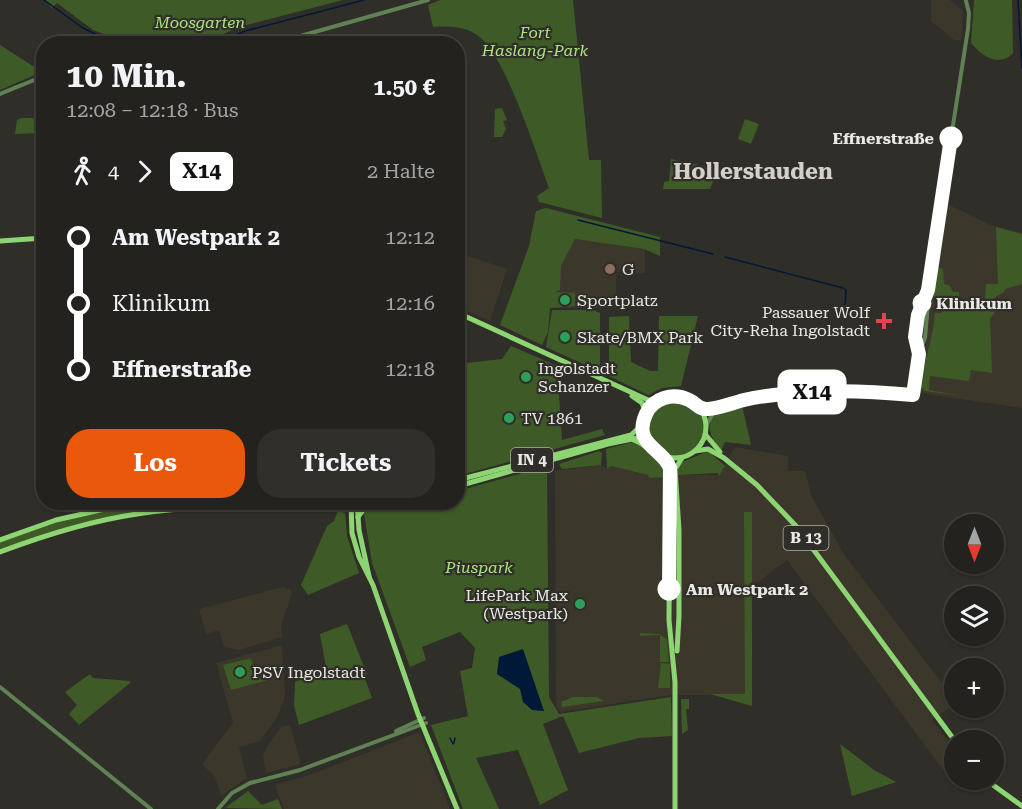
<!DOCTYPE html>
<html lang="de">
<meta charset="utf-8">
<style>
body{margin:0;font-family:"Roboto Serif",serif;background:#302f2b;color:#f1f3f6;height:100vh;display:flex;flex-direction:column;font-size:22px;white-space:nowrap}
*{box-sizing:border-box;margin:0}
p{font-size:20px;color:#a3a4a4}
.icon{flex:none;width:33px;height:33px;fill:none;stroke:currentColor;stroke-width:2;stroke-linecap:round;stroke-linejoin:round}
.map{position:relative;flex:1;overflow:hidden}
.side{position:absolute;left:36px;top:36px;width:429px;height:474px;display:flex;flex-direction:column;background:#24221e;border-radius:24px;box-shadow:0 2px 4px #0004,0 0 0 2px #413f3c}
.side>*{flex:none}
.badge{padding:0 12px;border-radius:9px;font-size:21px;line-height:39px}
.needle{width:39px;rotate:180deg}
.controls{position:absolute;left:944px;top:514px;display:grid;gap:12px}
.controls a{display:grid;place-items:center;width:60px;height:60px;border-radius:50%;background:#24221e;box-shadow:0 2px 4px #0004,0 0 0 2px #413f3c;font-size:30px}
.map>.badge{position:absolute;translate:-50% -50%;box-shadow:0 0 0 3px #fff}
.legs{display:flex;align-items:center;gap:9px;height:66px;padding:0 30px;font-size:20px}
.legs p{margin-inline-start:auto}
.headline{display:flex;align-items:center;justify-content:space-between;height:102px;padding:0 30px}
h1{font-size:33px;font-weight:700;line-height:45px}
.primary-button{display:flex;gap:12px;margin-top:auto;padding:12px 30px}
.primary-button a{flex:1;height:69px;border-radius:24px;background:#ea580c;color:#fff;font-size:24px;font-weight:700;line-height:69px;text-align:center}
.primary-button a+a{background:#302f2b;color:#f1f3f6}
ul{padding:0 30px;list-style:none}
li{display:flex;align-items:center;gap:21px;height:66px;font-size:22px}
li i{display:grid;place-items:center;width:9px;height:100%;margin:0 8px;background:currentColor}
li i::after{content:'';width:15px;height:15px;margin:-8px;border:4px solid;border-radius:50%;background:#24221e}
li p{margin-inline-start:auto}
li:first-child i{background:linear-gradient(#0000 50%,currentColor 0)}
li:last-child i{background:linear-gradient(currentColor 50%,#0000 0)}
.map>svg:first-child{display:block}
.built{fill:#3c372b}
.green{fill:#3e5b27}
.water{fill:#001938}
.lines{fill:none;stroke-linecap:round;stroke-linejoin:round}
.stream{stroke:#001938;stroke-width:1.5}
.minor{stroke:#5f8153;stroke-width:4}
.major{stroke:#8dd472;stroke-width:5}
.line-1-casing{stroke:#fff;stroke-width:14}
.line-1{stroke:#fff;stroke-width:9}
.stop-1-dot{fill:#fff;stroke:#fff;stroke-width:3}
.education-dot{fill:#8d6e63;stroke:#302e28;stroke-width:2}
.leisure-dot{fill:#2e9e5b;stroke:#302e28;stroke-width:2}
.health-dot{fill:#e0444e;stroke:#302e28;stroke-width:2}
.labels{text-anchor:middle;stroke-width:4.5;stroke-linejoin:round;paint-order:stroke}
.shield{fill:#302e28;stroke:#b2b0ac;stroke-width:1.5}
.shield-label{font-size:15px;font-weight:bold;fill:#e9e8e4}
.park-label{font-size:16px;font-style:italic;fill:#abe57f;stroke:#302e28}
.stop-label{font-size:16px;font-weight:bold;fill:#e9e8e4;stroke:#302e28;text-anchor:start}
.poi-label{font-size:16px;fill:#e9e8e4;stroke:#302e28;text-anchor:start}
.district-label{font-size:22px;font-weight:bold;fill:#d4d0c9;stroke:#302e28}
</style>
<div class="map">
<svg width="1022" height="809" viewBox="0 0 1022 809">
<rect width="100%" height="100%" fill="#302e28"/>
<g class="built">
<path d="M931,0H950L963,11L961,40H954L931,21Z"/>
<path d="M943,202L988,224L1022,233V408L920,393Z"/>
<path d="M575,239L645,249V273L616,272V308H554V293L560,290L561,266Z"/>
<path d="M458,253L507,269L490,321L458,307Z"/>
<path d="M735,447L788,456V471H805L811,495L843,553L954,699V705L932,720L954,749V779H950L787,560L758,582L745,583L746,695H671L560,712L556,706L555,471L601,465L607,469L611,466L649,475H719Z"/>
<path d="M283,587L291,590L292,594L281,625L282,637L238,650L224,647L219,630L206,634L199,609Z"/>
<path d="M282,645L285,695L278,716L260,741L239,747L247,778L221,796L215,777L202,764L233,723L216,663Z"/>
<path d="M290,725L301,764L266,773L263,755L266,748L281,727Z"/>
<path d="M420,732L450,809H284L275,785L312,774Z"/>
</g>
<g class="green">
<path d="M45,0H343L239,27L201,44L126,42L93,30L57,3L52,8Z"/>
<path d="M440,0H573L589,160H601L602,218L539,202L537,196L549,188C536,153 507,61 481,38C467,26 450,26 433,27L428,5Z"/>
<path d="M974,0H1012L1013,53C999,68 982,56 971,43Z"/>
<path d="M0,45L36,68L37,74L0,90Z"/>
<path d="M502,108L507,120L503,121L506,129L502,137H494L495,109Z"/>
<path d="M21,118H37L38,133L15,134L17,120Z"/>
<path d="M745,119L759,124L751,144L738,139Z"/>
<path d="M671,159L718,169L710,189H663L664,182L669,181Z"/>
<path d="M546,208L660,237V256L644,249L575,239L561,266L560,290L555,292L575,293V306L550,308L548,332L542,345L500,325L529,246L536,211Z"/>
<path d="M996,227L1022,234V284L1005,289L1004,292L994,298V314L990,318L992,373L971,370L969,381L930,376L929,390L963,396L925,391L921,387C924,361 933,339 935,313H942V298H934V295L937,267L943,269L944,284L950,286L953,292H959V301L962,304L985,301L986,284H998Z"/>
<path d="M552,310H593L600,313V367L596,370L546,347Z"/>
<path d="M629,316L631,362L650,371H658L659,316H698L681,386L662,388L648,395L609,376V317Z"/>
<path d="M511,346L560,367L559,395L562,440L602,429L605,435L458,476V364L502,359Z"/>
<path d="M670,398C683,398 695,403 701,415C705,422 705,430 702,438C687,478 624,446 653,408Z"/>
<path d="M742,405L751,445L725,442L721,451C712,438 705,429 714,414Z"/>
<path d="M633,442L642,445L663,463L668,470L667,477L649,478L648,475L611,466L607,469L606,449Z"/>
<path d="M599,451L602,453L601,465L562,469L559,464Z"/>
<path d="M708,451L725,466L719,476L718,473L678,475L677,467L680,463Z"/>
<path d="M547,466L549,697L559,714L671,697L672,736L639,738L579,753L563,716L543,724L568,790L540,805L518,750L476,758L499,809H463L431,725L468,716L460,671L472,668L475,648L460,632L422,647L426,660L410,667L372,563L364,514C375,496 437,503 458,502V491Z"/>
<path d="M150,502L277,503L121,515L77,524L0,550V541L62,520Z"/>
<path d="M338,511L345,513L347,536L359,573L308,595L301,585L327,526L334,521Z"/>
<path d="M744,512H752V706L710,694H745Z"/>
<path d="M347,624L367,674L364,676L372,698L299,725L294,705L295,682L326,667L320,634Z"/>
<path d="M640,633L659,634L667,639L669,662H660V635L640,636Z"/>
<path d="M251,658L257,680L271,676L272,679L231,690L223,665Z"/>
<path d="M661,663L670,664V688H658Z"/>
<path d="M90,674L93,678L130,681V683L79,725L69,714L77,705L65,692Z"/>
<path d="M573,697H597L604,701L562,707L561,702Z"/>
<path d="M681,699H689V709H686L688,730L682,734Z"/>
<path d="M840,744L874,770L896,782L852,796Z"/>
<path d="M248,791L262,805L278,799L282,809L225,808Z"/>
</g>
<path class="water" d="M523,649L544,711L532,710L523,702L520,689L497,674L499,657Z"/>
<g class="lines">
<g class="stream">
<path d="M44,0L83,28L116,44"/>
<path d="M1018,0L1022,68"/>
<path d="M217,44L245,31L364,0"/>
<path d="M578,220L713,254"/>
<path d="M725,257L843,288L846,290L845,306"/>
<path d="M450,738L453,744"/>
<path d="M454,743L455,738"/>
</g>
<g class="minor">
<path d="M272,44L428,0"/>
<path d="M0,94L44,76"/>
<path d="M919,354C912,330 919,313 928,290"/>
<path d="M699,408C715,413 733,401 748,399C804,392 857,390 913,395L919,354L925,338L932,260L968,29L969,13L966,1"/>
<path d="M706,426L713,413L753,401"/>
<path d="M0,687L151,809"/>
<path d="M396,731L424,718"/>
<path d="M218,809L232,793L250,783L300,770L426,723"/>
</g>
<g class="major">
<path d="M0,241L44,238"/>
<path d="M458,313L648,400H659"/>
<circle cx="675" cy="427" r="31"/>
<path d="M632,396L642,403L646,413"/>
<path d="M705,434L720,452"/>
<path d="M634,440C645,443 655,456 665,462"/>
<path d="M695,451L708,449L724,458L757,485L796,526L955,741"/>
<path d="M662,456L670,469L669,620L675,682V809"/>
<path d="M458,480L631,435L644,423"/>
<path d="M458,486L608,444L637,438L647,443"/>
<path d="M351,502L352,533L359,557L373,585L418,714L457,809"/>
<path d="M357,502L359,530L369,576"/>
<path d="M358,517L369,502"/>
<path d="M0,540L56,520L136,502"/>
<path d="M0,552C45,535 90,521 137,514C204,503 273,506 340,502"/>
<path d="M677,651L679,616V530L675,469L682,458"/>
<path d="M986,780L1022,806"/>
</g>
</g>
<g class="lines">
<g class="line-1-casing">
<path id="line-1" d="M669,589L670,468C663,448 632,445 646,414C653,398 673,392 689,400C696,403 699,410 708,409C720,408 732,403 744,400C757,397 772,395 785,394C828,389 871,391 913,395L919,354L915,337L918,315L928,290L951,138"/>
</g>
<use href="#line-1" class="line-1"/>
</g>
<g class="stop-1-dot">
<circle cx="951" cy="138" r="10"/>
<circle cx="922" cy="303" r="8"/>
<circle cx="669" cy="589" r="10"/>
</g>
<circle class="education-dot" cx="610" cy="269" r="6"/>
<g class="leisure-dot">
<circle cx="565" cy="300" r="6"/>
<circle cx="565" cy="337" r="6"/>
<circle cx="526" cy="377" r="6"/>
<circle cx="509" cy="418" r="6"/>
<circle cx="580" cy="604" r="6"/>
<circle cx="240" cy="672" r="6"/>
</g>
<path class="health-dot" d="M881 312h6v6h6v6h-6v6h-6v-6h-6v-6h6z"/>
<g class="labels">
<g class="shield">
<rect x="511" y="448" width="42" height="24" rx="4.5"/>
<rect x="783.5" y="526" width="45" height="24" rx="4.5"/>
</g>
<g class="shield-label">
<text x="532" y="465">IN 4</text>
<text x="806" y="543">B 13</text>
</g>
<g class="park-label">
<text x="200" y="28">Moosgarten</text>
<text x="535" y="38">Fort<tspan x="535" dy="18">Haslang-Park</tspan></text>
<text x="479" y="573">Piuspark</text>
</g>
<g class="stop-label">
<text x="934" y="144" text-anchor="end">Effnerstraße</text>
<text x="936" y="309">Klinikum</text>
<text x="686" y="595">Am Westpark 2</text>
</g>
<g class="poi-label">
<text x="622" y="275">G</text>
<text x="577" y="306">Sportplatz</text>
<text x="870" y="318" text-anchor="end">Passauer Wolf<tspan x="870" dy="18">City-Reha Ingolstadt</tspan></text>
<text x="577" y="343">Skate/BMX Park</text>
<text x="538" y="374">Ingolstadt<tspan x="538" dy="18">Schanzer</tspan></text>
<text x="521" y="424">TV 1861</text>
<text x="568" y="601" text-anchor="end">LifePark Max<tspan x="568" dy="18">(Westpark)</tspan></text>
<text x="252" y="678">PSV Ingolstadt</text>
</g>
<g class="district-label">
<text x="753" y="179">Hollerstauden</text>
</g>
</g>
</svg>
<div class="controls">
<a><svg class="needle" viewBox="-14 -14 28 28"><path d="M0-13l5 13h-10z" fill="#e53935"/><path d="M0 13l5-13h-10z" fill="#a3a4a4"/></svg></a>
<a><svg class="icon" aria-label="layers" viewBox="0 0 24 24"><path d="M12 4l9 5-9 5-9-5zM3 14l9 5 9-5"/></svg></a>
<a>+</a>
<a>−</a>
</div>
<b class="badge" style="left:812px;top:392px;background:#fff;color:#111">X14</b>
<section class="side">
<div class="headline"><div><h1>10 Min.</h1><p>12:08 – 12:18 · Bus</p></div><b>1.50 €</b></div>
<div class="legs"><svg class="icon" aria-label="walk" viewBox="0 0 24 24"><circle cx="13" cy="4" r="2"/><path d="M13 8l-2 6 4 7M11 14l-3 7M7 12l3-4h3l4 4"/></svg>4<svg class="icon" aria-label="forward" viewBox="0 0 24 24"><path d="M9 5l7 7-7 7"/></svg><b class="badge" style="background:#fff;color:#111">X14</b><p>2 Halte</p></div>
<ul>
<li><i style="color:#fff"></i><b>Am Westpark 2</b><p>12:12</p></li>
<li><i style="color:#fff"></i><span>Klinikum</span><p>12:16</p></li>
<li><i style="color:#fff"></i><b>Effnerstraße</b><p>12:18</p></li>
</ul>
<div class="primary-button"><a>Los</a><a>Tickets</a></div>
</section>
</div>
